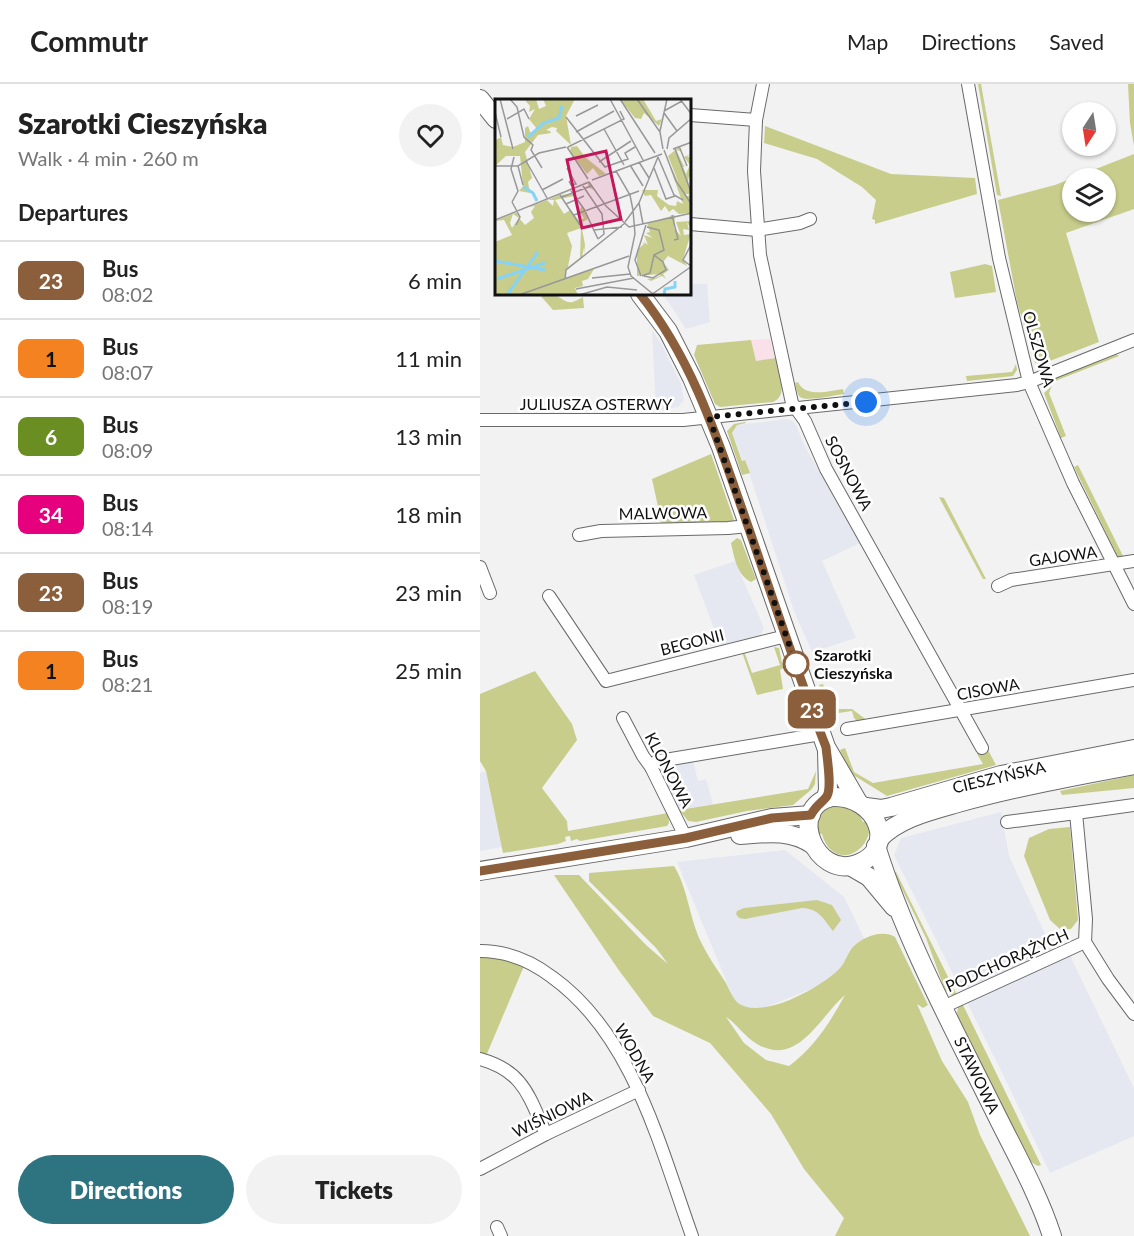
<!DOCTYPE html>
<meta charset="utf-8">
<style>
body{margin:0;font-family:Lato,sans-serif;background:#f2f2f2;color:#222;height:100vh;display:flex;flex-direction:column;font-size:22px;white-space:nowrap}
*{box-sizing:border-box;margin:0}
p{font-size:20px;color:#767676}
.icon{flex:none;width:33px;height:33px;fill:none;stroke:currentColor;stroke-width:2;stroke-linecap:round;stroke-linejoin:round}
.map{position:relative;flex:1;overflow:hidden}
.details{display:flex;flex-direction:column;background:#fff;width:480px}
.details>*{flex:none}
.badge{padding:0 12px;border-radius:9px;font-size:21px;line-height:39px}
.needle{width:39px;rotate:192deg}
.fabs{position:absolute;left:582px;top:18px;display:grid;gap:12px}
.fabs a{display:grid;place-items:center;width:54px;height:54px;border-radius:50%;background:#fff;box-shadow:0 2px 4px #0004;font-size:30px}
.you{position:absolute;width:30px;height:30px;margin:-15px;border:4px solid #fff;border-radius:50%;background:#1a73e8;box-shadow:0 0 0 9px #1a73e833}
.map>.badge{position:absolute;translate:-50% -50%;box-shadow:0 0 0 3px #fff}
h2{padding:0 18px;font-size:22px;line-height:54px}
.round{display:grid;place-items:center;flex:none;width:63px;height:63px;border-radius:32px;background:#f2f2f2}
.summary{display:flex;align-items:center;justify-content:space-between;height:102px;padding:0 18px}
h1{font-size:28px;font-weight:800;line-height:45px}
.cta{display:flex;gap:12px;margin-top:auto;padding:12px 18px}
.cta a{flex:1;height:69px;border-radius:36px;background:#2d7480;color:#fff;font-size:24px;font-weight:800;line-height:69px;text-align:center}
.cta a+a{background:#f2f2f2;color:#222}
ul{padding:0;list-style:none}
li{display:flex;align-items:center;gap:18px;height:78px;padding:0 18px;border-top:2px solid #e0e0e0}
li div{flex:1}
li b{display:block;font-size:22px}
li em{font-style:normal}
li .badge{min-width:66px;font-weight:700;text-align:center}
header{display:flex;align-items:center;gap:36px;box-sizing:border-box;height:84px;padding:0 30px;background:#fff;border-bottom:2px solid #e0e0e0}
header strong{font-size:28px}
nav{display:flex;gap:33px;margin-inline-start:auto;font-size:21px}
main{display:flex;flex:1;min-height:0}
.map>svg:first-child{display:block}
.built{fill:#e5e8f0}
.industrial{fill:#fae0e9}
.green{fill:#c8cd8c;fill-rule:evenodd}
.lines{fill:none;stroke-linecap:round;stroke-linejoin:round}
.street-casing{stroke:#69696a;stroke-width:14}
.secondary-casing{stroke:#69696a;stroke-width:20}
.street{stroke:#fff;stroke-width:12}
.secondary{stroke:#fff;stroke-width:18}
.line-casing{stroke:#fff;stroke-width:14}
.line{stroke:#8b5e3c;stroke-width:9}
.walk{stroke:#111112;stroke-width:6;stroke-dasharray:0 10.8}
.stop-dot{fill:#fff;stroke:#8b5e3c;stroke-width:3}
.labels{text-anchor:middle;stroke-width:5;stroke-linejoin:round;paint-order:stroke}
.street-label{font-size:16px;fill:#111112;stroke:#fff}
.stop-label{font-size:16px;font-weight:bold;fill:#111112;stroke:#fff;text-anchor:start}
.inset-river{fill:none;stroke:#85d3f6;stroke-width:3}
.inset-road{fill:none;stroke:#989899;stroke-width:1.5}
.view{fill:#c2185b;fill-opacity:0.15;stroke:#c2185b;stroke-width:3}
.inset-edge{fill:none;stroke:#111112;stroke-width:3}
</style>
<header>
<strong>Commutr</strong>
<nav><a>Map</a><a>Directions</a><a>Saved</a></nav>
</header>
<main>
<section class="details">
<div class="summary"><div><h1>Szarotki Cieszyńska</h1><p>Walk · 4 min · 260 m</p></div><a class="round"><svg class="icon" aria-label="heart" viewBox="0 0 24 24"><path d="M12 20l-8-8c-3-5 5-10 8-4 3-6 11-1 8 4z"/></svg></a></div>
<h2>Departures</h2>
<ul>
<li><span class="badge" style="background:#8b5e3c;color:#fff">23</span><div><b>Bus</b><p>08:02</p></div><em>6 min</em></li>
<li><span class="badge" style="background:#f58220;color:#111">1</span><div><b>Bus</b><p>08:07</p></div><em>11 min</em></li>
<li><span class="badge" style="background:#6b8e23;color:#fff">6</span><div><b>Bus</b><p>08:09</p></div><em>13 min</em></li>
<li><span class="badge" style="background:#e6007e;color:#fff">34</span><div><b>Bus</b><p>08:14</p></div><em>18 min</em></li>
<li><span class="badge" style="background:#8b5e3c;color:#fff">23</span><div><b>Bus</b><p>08:19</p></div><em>23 min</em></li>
<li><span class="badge" style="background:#f58220;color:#111">1</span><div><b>Bus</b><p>08:21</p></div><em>25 min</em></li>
</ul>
<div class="cta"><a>Directions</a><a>Tickets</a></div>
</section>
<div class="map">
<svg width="654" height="1152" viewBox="0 0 654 1152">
<rect width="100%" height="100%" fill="#f2f2f3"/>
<g class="built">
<path d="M210,200H227L230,238L206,245L183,210H210Z"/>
<path d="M172,246L183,263L201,300L204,316L198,323L176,327Z"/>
<path d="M306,335L313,337L317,343L324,361L380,459L342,477L376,554L332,568L314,527L265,376L263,377L252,349L257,341Z"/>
<path d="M255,477L284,544L279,554L241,563L214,491Z"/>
<path d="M213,676L218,697L226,695L233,720L199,726L178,685L180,681Z"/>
<path d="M6,687L22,763L0,767V689Z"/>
<path d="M521,728L529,772L572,865L587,859L592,876L654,1004V1052L570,1089L530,1005L414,771L421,754Z"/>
<path d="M305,766L364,813L385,856L356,895L279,926L257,923L197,778Z"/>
</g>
<path class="industrial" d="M290,255L295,274L276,277L271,256Z"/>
<g class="green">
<path d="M498,0H501L521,112L517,111Z"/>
<path d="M648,0H654V62L650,39Z"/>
<path d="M285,42L411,90L495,94L497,110L395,140V136L392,135L396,116L382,103L337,75L284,59Z"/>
<path d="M654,70V125L586,149L619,258L562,280L555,279L537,218L518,116L575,101ZM592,94H626V128H592Z"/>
<path d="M505,180L512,182L516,208L475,214L470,188Z"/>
<path d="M59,210C64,210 71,209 75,211C88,218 88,222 103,213L104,224L73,226Z"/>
<path d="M271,256L276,277L296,274C299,289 309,311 293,318L240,323L235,320L214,271L217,261Z"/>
<path d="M635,269L639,272L570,299L568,296Z"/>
<path d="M536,280L537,286L533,292L487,297L486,292L532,288Z"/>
<path d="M318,298C325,314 349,307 363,305L364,310C355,311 326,318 320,313C317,310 316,303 315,299Z"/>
<path d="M572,302L569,309L586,352L581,354L564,309Z"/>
<path d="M265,338L266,339L257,341L252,349L262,377L265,376L270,389L262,391L247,347L254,340Z"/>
<path d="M231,370L254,436L253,438L182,441L172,395Z"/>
<path d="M598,381L644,474L639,475L594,383Z"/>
<path d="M459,413L464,414L506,495H503Z"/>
<path d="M257,454L261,456L276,495L271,498C257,491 254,473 251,459Z"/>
<path d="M294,563L299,564L303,584L300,586L303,605L277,611L262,568L264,567L272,589L300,581Z"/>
<path d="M55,587L92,640L97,656L62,704L87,737L88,747L188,729L189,739L187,742L100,757L97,755L91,757L90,752L85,753L86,757L78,760L23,769L6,687L0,677V610Z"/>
<path d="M343,600L352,625H372L388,637L379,639L374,634L372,627L352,630L353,643L350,642L339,601Z"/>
<path d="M365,664L374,688L393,699L503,680L497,670L507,664L516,681L407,712L370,689L360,666Z"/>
<path d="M336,687L335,700L332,705L313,721L267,727L216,738L208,737L201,728L198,730L189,708L199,726L328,705Z"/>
<path d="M654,691V704L582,711L580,707Z"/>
<path d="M362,720L377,727L383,738L390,736C393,771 352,787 342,750L334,749C339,730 342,723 362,720Z"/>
<path d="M590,743L598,836L591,845L581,846L570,836L544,772L549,754L569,745Z"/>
<path d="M194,782C208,805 209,832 220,856C227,871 237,885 246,899C249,905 253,915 258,919C282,937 344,902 361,883C366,877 368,868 373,863C382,853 403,845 415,853L448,921L443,924L437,920L462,977L488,1018L500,1051L550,1152H355L364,1134L324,1085L291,1030L230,959L173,932L138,885L74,791H99L166,861L188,880L176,864L109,797V789ZM365,911C351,937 333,965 309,982L286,976L264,959L246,933C256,939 265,953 277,960C318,984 340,932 365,911Z"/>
<path d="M416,788L477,911H471L465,906L446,854L414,789Z"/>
<path d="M337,816L352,821L361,836L353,847C343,835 340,825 322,824L265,835L259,834L256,830L257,827L264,824Z"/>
<path d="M0,873L29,876L44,882L6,972L0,971Z"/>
<path d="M482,919L561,1081L558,1082L549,1077L477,930L478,923Z"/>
</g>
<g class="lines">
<g class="street-casing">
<g id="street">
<path d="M283,0L276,36L274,87L280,171L312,319L325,337L346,385L502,664"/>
<path d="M488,0L519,174L549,298L593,399L654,520"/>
<path d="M210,31L276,36"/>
<path d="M210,140L277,146L320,139L330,135"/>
<path d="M0,336H203L537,301L549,298L654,256"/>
<path d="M99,451L121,447L248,444L268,442"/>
<path d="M0,483L10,509"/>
<path d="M518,502L531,496L654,477"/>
<path d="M69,512L126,597L306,552"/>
<path d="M143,634L163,672L171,683L206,754"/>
<path d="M367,645L654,596"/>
<path d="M171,683L174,679L179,677L341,650"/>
<path d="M654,721L596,729L606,835L605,858L628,895L654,930"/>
<path d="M527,738L596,729"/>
<path d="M0,867C27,867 51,877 72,893C153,951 180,1063 212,1152"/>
<path d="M463,923L605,858"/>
<path d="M0,975C44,987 49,1013 66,1050"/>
<path d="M0,1085L66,1050L159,1006"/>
<path d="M17,1143L21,1152"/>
</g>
</g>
<g class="secondary-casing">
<g id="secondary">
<path d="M0,15L16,35"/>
<path d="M160,210L188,247L212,294L241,363L346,663L378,718"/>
<path d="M352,713C397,711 419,765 377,780C335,796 306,723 352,713Z"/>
<path d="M346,714L348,706L347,667"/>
<path d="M386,723L401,725L411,723L521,691L654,665"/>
<path d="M260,751C285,749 311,745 333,761"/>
<path d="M399,755C419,734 450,727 478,719C536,703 595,692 654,681"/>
<path d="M396,762C426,858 475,947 519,1036C538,1074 559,1112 572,1152"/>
<path d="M370,782L389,793L414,823"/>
<path d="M0,787L206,754L292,734L331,731"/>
</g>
</g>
<use href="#street" class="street"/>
<use href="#secondary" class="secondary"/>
</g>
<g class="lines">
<g class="line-casing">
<path id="line" d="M0,787L206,754L292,734L331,731C335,722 343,718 347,712C352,703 347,674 346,663C315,584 289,502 261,422C235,347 210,272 160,210"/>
</g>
<use href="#line" class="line"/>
<path class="walk" d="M316,580L229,333L386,318"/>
</g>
<circle class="stop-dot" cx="316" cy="580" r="12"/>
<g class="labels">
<g class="street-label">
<text transform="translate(559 265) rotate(74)" y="6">OLSZOWA</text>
<text x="116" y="326">JULIUSZA OSTERWY</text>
<text transform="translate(369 389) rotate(62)" y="6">SOSNOWA</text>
<text transform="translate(183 429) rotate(-1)" y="6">MALWOWA</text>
<text transform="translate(583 472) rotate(-8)" y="6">GAJOWA</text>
<text transform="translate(212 558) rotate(-14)" y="6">BEGONII</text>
<text transform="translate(508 605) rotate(-10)" y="6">CISOWA</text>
<text transform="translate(189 686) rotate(62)" y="6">KLONOWA</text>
<text transform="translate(519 693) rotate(-13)" y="6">CIESZYŃSKA</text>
<text transform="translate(527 876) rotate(-24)" y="6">PODCHORĄŻYCH</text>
<text transform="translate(155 969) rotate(60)" y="6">WODNA</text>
<text transform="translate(497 991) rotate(64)" y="6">STAWOWA</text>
<text transform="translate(72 1030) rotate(-26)" y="6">WIŚNIOWA</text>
</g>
<g class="stop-label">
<text x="334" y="577">Szarotki<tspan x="334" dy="18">Cieszyńska</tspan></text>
</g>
</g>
<g transform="translate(15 15)">
<rect width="196" height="196" fill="#f2f2f3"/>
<path d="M29,0H41L44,10L51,7L48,0H80L71,17L76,46L61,32L62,29L57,28L51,31L55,32L56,34L43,36L30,53L37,79L33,83L35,94L24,92L28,87L25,57H11L0,67L1,41L6,38L8,46L18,48L30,43V29L33,27L36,35L42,30L34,20L40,10L34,13L35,7ZM125,0H148L161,22L167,20L164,27L149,14L146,20L140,19ZM82,47L90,58L111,75L104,77L98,69L92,75L75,53L76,48ZM184,48L185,52L181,51L189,67L192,66L188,68L191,75L195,66L189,58L196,55L192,58H196V81L194,77L193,82L196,95H190L194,101L192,97L196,96V114L184,115L178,110L174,113L170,107L166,112L156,96L150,97L147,91H163L162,97L174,106L181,107L182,102L188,105L172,60L185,87L173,57ZM93,83L95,84L99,91L93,88V84L65,96L77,95L79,97L60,101L69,115L75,111L68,101L84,122L89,119L84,112L87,107L91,114L100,137L93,120L86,124L90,146L89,155V148L87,159L71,171L70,179L99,170L93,180L87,182L88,187L80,189L83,196H0V143L17,136L9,121L0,122L19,114H22L24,117V119L18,115L15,124L17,129L24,119L30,126L39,119L36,113L40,107L34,108L52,101L58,107L59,101H53ZM86,129L85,159L73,168L77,147L72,134ZM180,116L179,129L186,137L181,123L196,122V130L192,123L194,131L188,130L189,136L196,135L195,131L196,134L188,160L192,167L173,157L168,163L174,171L168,175L171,180L167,177L156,182L152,180L160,179L165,177V175L142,177V151L149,145L146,143L151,145L148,141L153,146L149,136L158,139L151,134L155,133L152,124Z" fill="#c8cd8c" fill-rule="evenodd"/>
<path class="inset-river" d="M33,38L49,24L64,19L67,7M29,88L38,94L42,102M0,162L50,171M2,180L50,164M12,196L43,153M169,196L170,190L180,188V182"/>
<path class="inset-road" d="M5,0L18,50M15,0L22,8L29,38L38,46L36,51L47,69M115,0L148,61M125,0L160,54M142,0L165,33L168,50M185,0L197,16M169,12L187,2M0,13L6,38M169,14L182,32M81,17L103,6M71,18L110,68L133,60L130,54L140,48M12,20L29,10L34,20M109,30L129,66M165,32L172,0M81,33L119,12M184,47L192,67M72,48L93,80M73,48L129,20L125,12M172,50L174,39L197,19M178,50L197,43M180,50L196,93M169,51L181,82L197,106M163,58L179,96L188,101M31,62L52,99M104,63L136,42M144,63L154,79M135,66L148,87M0,67H23L44,54L71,48M23,67L28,86M72,69L81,85L76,86L74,82M159,69L171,100L180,97M121,72L135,96L138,111L140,135L133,168L136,177L158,195M97,81L167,55M94,83L111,107L134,128L197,114M88,87L107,115L109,135L103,140M47,91L68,80M76,92L89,110L103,140M65,96L85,126M67,98L96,87M17,103L23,92L16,70L19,58M17,103L25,118L21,126M144,104L148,125M71,105L89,97M79,116L144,92M177,116L183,140L179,141M0,121L94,83M130,123L144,104L163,58M99,131L127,128M196,167L188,161L197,144M146,177L140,161L151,126M147,177L155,174L159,156L169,151L164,131L152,128M149,177L158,179L171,171L168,163L159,156M97,179L135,175M70,181L71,171L130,124M81,190L139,179M24,196L134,157M84,196L112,188L142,191M156,196L197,167"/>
<path class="view" d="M111,52L126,120L87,129L72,61Z"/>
<rect width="196" height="196" class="inset-edge"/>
</g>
</svg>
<div class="fabs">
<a><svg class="needle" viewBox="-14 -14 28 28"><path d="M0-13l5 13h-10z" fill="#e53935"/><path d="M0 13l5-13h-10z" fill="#767676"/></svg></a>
<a><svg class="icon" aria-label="layers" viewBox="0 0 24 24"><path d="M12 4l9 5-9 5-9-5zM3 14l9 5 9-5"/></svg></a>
</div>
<div class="you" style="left:386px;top:318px"></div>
<b class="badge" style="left:332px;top:625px;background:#8b5e3c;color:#fff">23</b>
</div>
</main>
